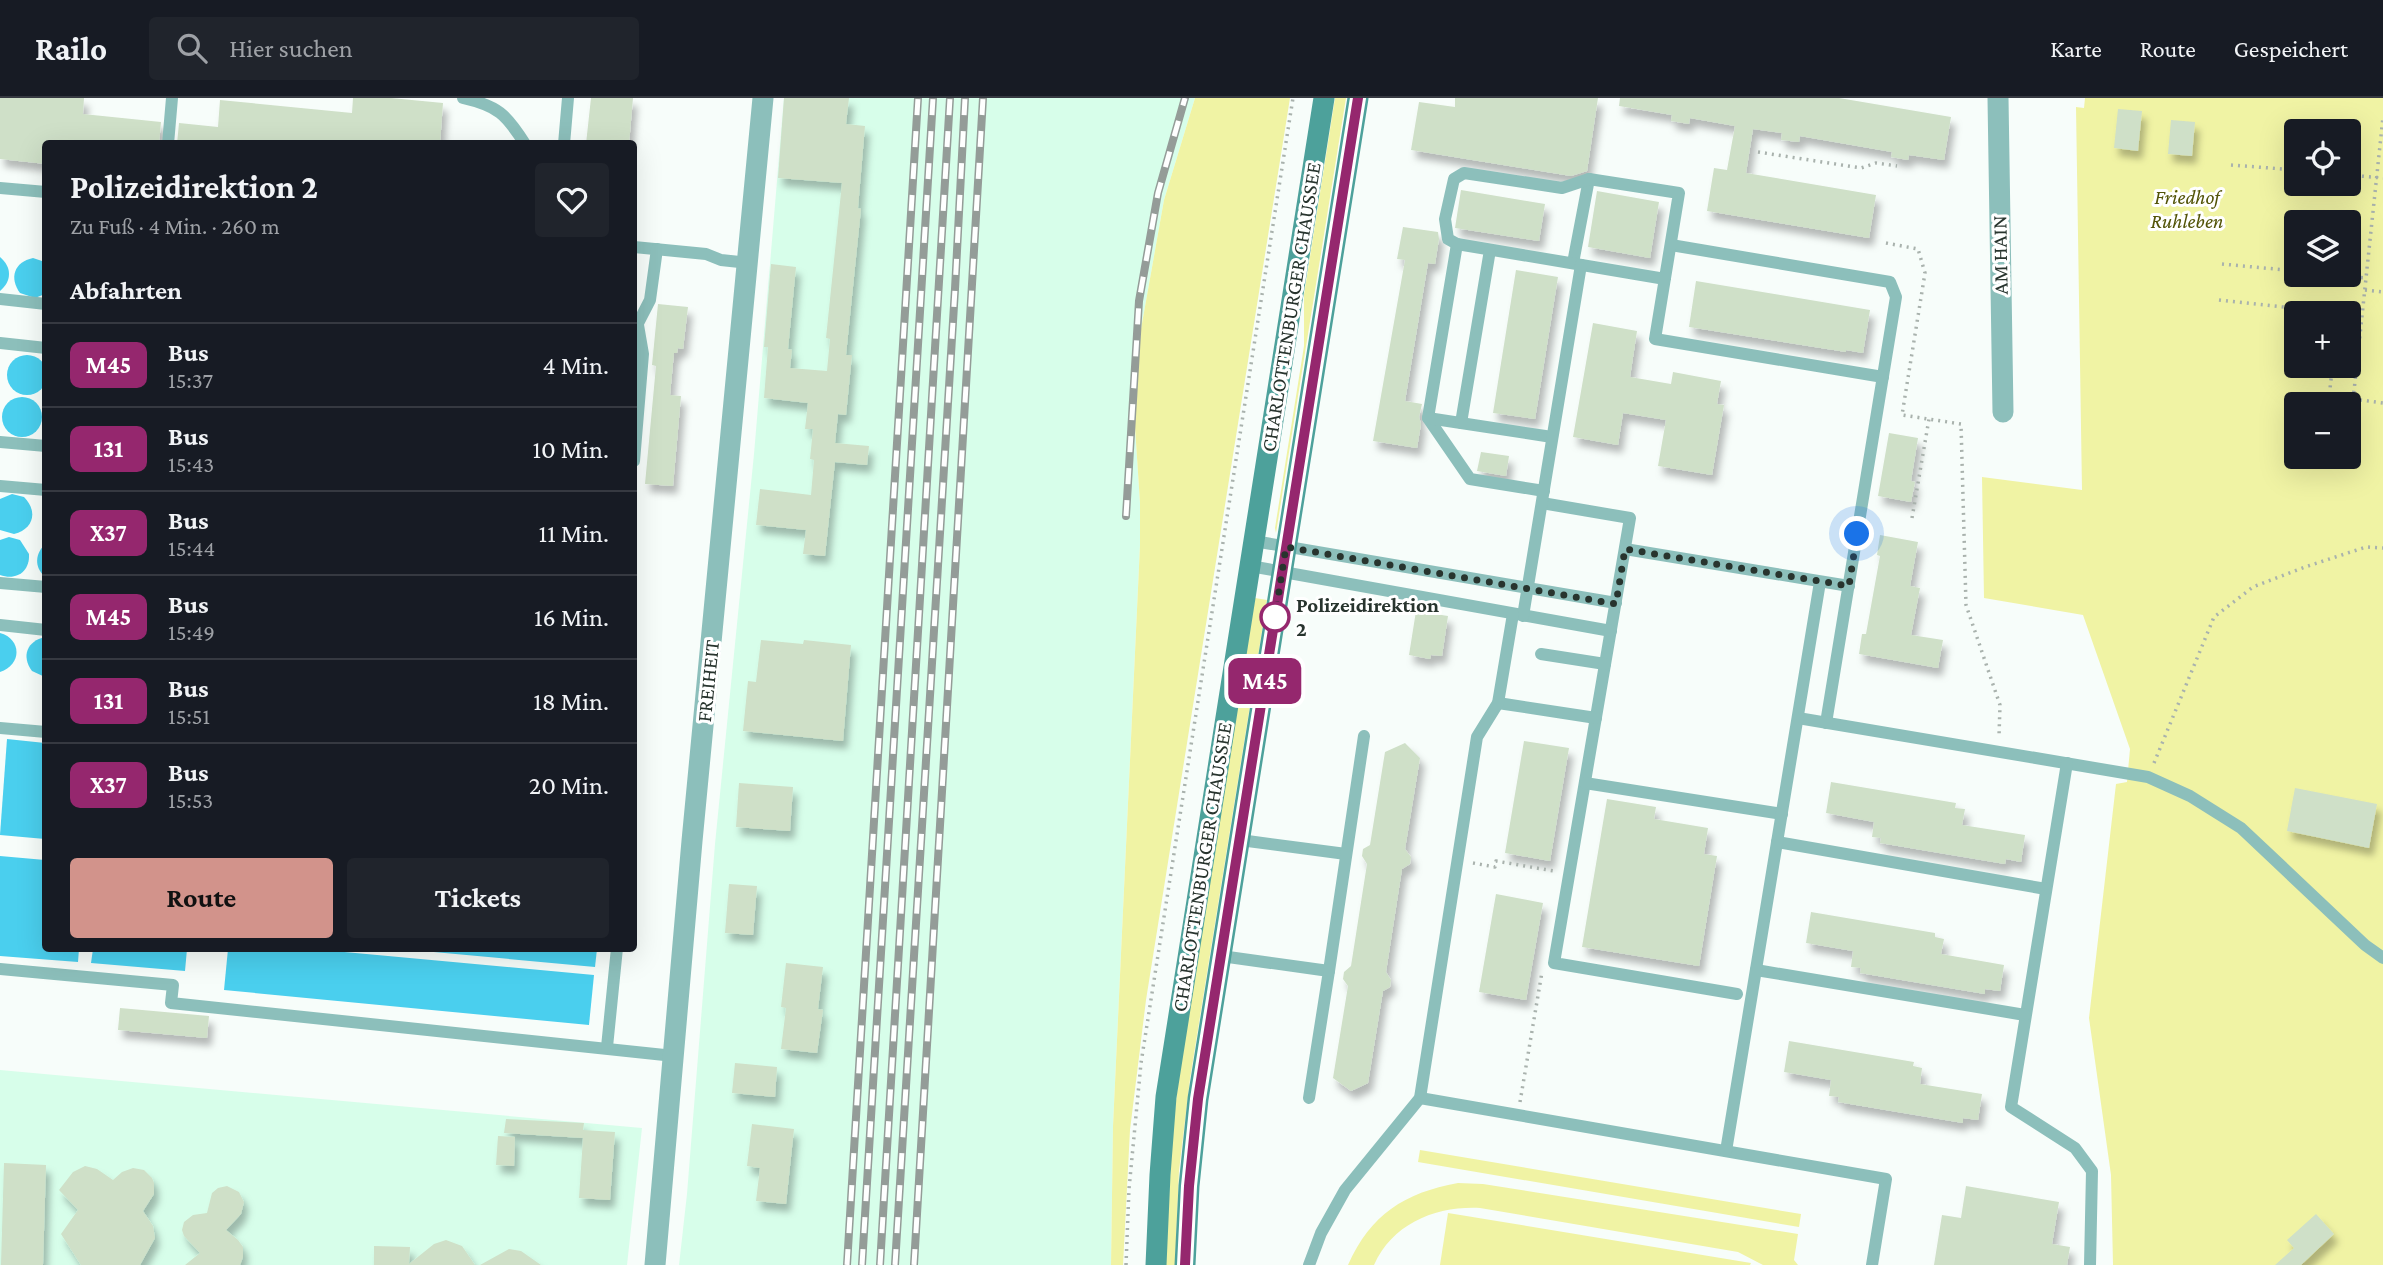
<!DOCTYPE html>
<html lang="de">
<meta charset="utf-8">
<style>
body{margin:0;font-family:"Crimson Pro",serif;background:#20242c;color:#f1f3f6;height:100vh;display:flex;flex-direction:column;font-size:26px;white-space:nowrap}
*{box-sizing:border-box;margin:0}
p{font-size:23px;color:#9ea1a6}
.icon{flex:none;width:38px;height:38px;fill:none;stroke:currentColor;stroke-width:2;stroke-linecap:round;stroke-linejoin:round}
.map{position:relative;flex:1;overflow:hidden}
.details{position:absolute;left:42px;top:42px;width:595px;height:812px;display:flex;flex-direction:column;background:#171b24;border-radius:7px;box-shadow:0 7px 28px #0002}
.details>*{flex:none}
.badge{padding:0 14px;border-radius:10px;font-size:24px;line-height:46px}
.fabs{position:absolute;left:2284px;top:21px;display:grid;gap:14px}
.fabs a{display:grid;place-items:center;width:77px;height:77px;border-radius:7px;background:#171b24;box-shadow:0 7px 28px #0002;font-size:35px}
.you{position:absolute;width:35px;height:35px;margin:-18px;border:5px solid #fff;border-radius:50%;background:#1a73e8;box-shadow:0 0 0 10px #1a73e833}
.map>.badge{position:absolute;translate:-50% -50%;box-shadow:0 0 0 4px #fff}
h2{padding:0 28px;font-size:26px;line-height:63px}
.round{display:grid;place-items:center;flex:none;width:74px;height:74px;border-radius:7px;background:#20242c}
.head{display:flex;align-items:center;justify-content:space-between;height:119px;padding:0 28px}
h1{font-size:33px;font-weight:700;line-height:52px}
.cta{display:flex;gap:14px;margin-top:auto;padding:14px 28px}
.cta a{flex:1;height:80px;border-radius:7px;background:#d2938b;color:#111;font-size:28px;font-weight:700;line-height:80px;text-align:center}
.cta a+a{background:#20242c;color:#f1f3f6}
ul{padding:0;list-style:none}
li{display:flex;align-items:center;gap:21px;height:84px;padding:0 28px;border-top:2px solid #363941}
li div{flex:1}
li b{display:block;font-size:26px}
li em{font-style:normal}
li .badge{min-width:77px;font-weight:700;text-align:center}
header{display:flex;align-items:center;gap:42px;box-sizing:border-box;height:98px;padding:0 35px;background:#171b24;border-bottom:2px solid #363941}
header strong{font-size:33px}
nav{display:flex;gap:38px;margin-inline-start:auto;font-size:24px}
.search{width:490px;height:63px;background:#20242c;display:flex;align-items:center;gap:18px;box-sizing:border-box;padding:0 24px;border-radius:7px;color:#9ea1a6;font-size:26px}
.map>svg:first-child{display:block}
.built{fill:#d7feea}
.green{fill:#f0f3a4;fill-rule:evenodd}
.water{fill:#4acfee}
.building{fill:#cfe0c8;filter:url(#shadow)}
.lines{fill:none;stroke-linecap:round;stroke-linejoin:round}
.path{stroke:#a9b2ad;stroke-width:3.5;stroke-dasharray:2 5;stroke-linecap:butt}
.service{stroke:#8cbfbb;stroke-width:12}
.minor{stroke:#8cbfbb;stroke-width:21}
.tertiary{stroke:#8cbfbb;stroke-width:21}
.secondary{stroke:#4da19b;stroke-width:21}
.rail-casing{stroke:#949c98;stroke-width:8}
.rail{stroke:#fff;stroke-width:5;stroke-dasharray:16;stroke-linecap:butt}
.line-casing{stroke:#fff;stroke-width:16}
.line{stroke:#95276e;stroke-width:10}
.walk{stroke:#28342e;stroke-width:7;stroke-dasharray:0 12.6}
.stop-dot{fill:#fff;stroke:#95276e;stroke-width:3.5}
.labels{text-anchor:middle;stroke-width:6;stroke-linejoin:round;paint-order:stroke}
.park-label{font-size:21px;font-style:italic;fill:#525307;stroke:#fff}
.street-label{font-size:21px;fill:#28342e;stroke:#fff}
.stop-label{font-size:21px;font-weight:bold;fill:#28342e;stroke:#fff;text-anchor:start}
</style>
<header>
<strong>Railo</strong>
<div class="search"><svg class="icon" aria-label="search" viewBox="0 0 24 24"><circle cx="10" cy="10" r="6"/><path d="M15 15l6 6"/></svg>Hier suchen</div>
<nav><a>Karte</a><a>Route</a><a>Gespeichert</a></nav>
</header>
<div class="map">
<svg width="2383" height="1167" viewBox="0 0 2383 1167">
<defs>
<filter id="shadow"><feDropShadow dx="4.5" dy="8" stdDeviation="3.5" flood-color="#0004"/></filter>
</defs>
<rect width="100%" height="100%" fill="#f7fdfa"/>
<g class="built">
<path d="M784,0H1195L1164,102L1141,231L1134,314L1140,405V447L1113,1028L1111,1167H679L687,1096L715,746L754,356Z"/>
<path d="M0,972L642,1030L627,1167H0Z"/>
</g>
<g class="green">
<path d="M1195,0H1290L1146,902L1130,1032L1123,1167H1111L1113,1028L1140,447V405L1134,314L1141,231L1164,102Z"/>
<path d="M1335,0H1346L1276,435L1275,430L1304,248V197Z"/>
<path d="M2085,0H2383V1167H2113L2111,1077L2089,920L2116,686L2127,684L2130,651L2083,517L1984,500L1982,379L2082,392L2076,9L2084,10ZM2296,33H2348V86H2296ZM2296,124H2348V177H2296ZM2296,215H2348V268H2296ZM2296,306H2348V359H2296Z"/>
<path d="M1255,500L1267,502L1190,981L1179,1073L1175,1167H1165L1173,1028L1181,962Z"/>
<path d="M1420,1052L1801,1116L1799,1129L1418,1064Z"/>
<path d="M1458,1085L1483,1086L1798,1136L1794,1162L1798,1167H1763L1738,1154L1480,1110C1436,1108 1393,1125 1374,1167H1348C1371,1116 1404,1095 1458,1085Z"/>
<path d="M1448,1115L1751,1165L1750,1167H1440Z"/>
</g>
<g class="water">
<path d="M0,159C12,169 12,183 0,193Z"/>
<path d="M33,160L45,164V196L35,200L20,195C9,180 14,164 33,160Z"/>
<circle cx="27" cy="277" r="20"/>
<circle cx="22" cy="319" r="20"/>
<path d="M12,396L24,399C38,413 34,431 14,436L0,432V401Z"/>
<path d="M9,439L20,442L29,456C30,473 17,483 0,477V442Z"/>
<path d="M45,446V479C34,469 35,456 45,446Z"/>
<path d="M0,535C22,541 22,567 0,574Z"/>
<path d="M45,539H46L45,579L32,573C21,558 27,543 45,539Z"/>
<path d="M7,641L45,645V741L0,737Z"/>
<path d="M0,758L45,762L46,850L79,851L78,864L0,858Z"/>
<path d="M93,851H187L185,873L91,865Z"/>
<path d="M228,851H312L594,877L589,927L224,892Z"/>
<path d="M401,851H597L595,869Z"/>
</g>
<g class="building">
<path d="M0,0H84L83,16L161,24L159,46H46V66L0,61Z"/>
<path d="M353,0H391L443,5L440,46H177L179,25L218,29L220,2L352,15Z"/>
<path d="M591,0H633L629,46H586Z"/>
<path d="M784,0H849L846,26L865,28L858,110L861,111L846,257H852L846,317L838,316L835,345L869,348L867,367L835,364L825,458L803,456L806,432L756,427L760,391L811,397L814,362L810,361L813,331H805L808,305L764,300L768,249H764L771,166L796,169L788,251L792,252L790,270L827,273L830,241L826,240L842,85L778,80Z"/>
<path d="M1455,0H1598L1587,73L1571,78L1411,52L1419,4L1455,9Z"/>
<path d="M1620,0H1839L1951,19L1944,62L1909,57L1908,62L1891,59L1892,54L1800,38L1799,44L1781,42L1782,35L1753,31L1746,75L1876,97L1869,140L1707,113L1714,70L1727,72L1735,28L1690,20L1689,26L1671,23L1672,17L1619,8Z"/>
<path d="M2118,11L2142,13L2138,53L2114,50Z"/>
<path d="M2171,22L2195,24L2192,58L2168,56Z"/>
<path d="M1461,92L1545,106L1539,143L1455,130Z"/>
<path d="M1597,93L1659,104L1650,160L1588,149Z"/>
<path d="M1403,129L1438,134L1439,141L1435,166L1428,165L1405,303L1422,306L1419,319L1421,326L1417,350L1373,343L1405,162L1397,161Z"/>
<path d="M1516,172L1558,179L1535,321L1493,315Z"/>
<path d="M1696,183L1870,212L1863,255L1846,252V254L1689,229Z"/>
<path d="M658,206L688,209L683,251L678,250L677,255H674L670,297L681,298L673,388L645,386L656,268L652,267Z"/>
<path d="M1593,225L1637,233L1630,279L1671,286L1673,274L1721,283L1717,306L1724,307L1712,377L1658,368L1666,322L1623,315L1618,347L1573,339Z"/>
<path d="M1889,335L1918,340L1911,383L1915,384L1911,404L1878,398Z"/>
<path d="M1481,354L1509,358L1506,378L1477,373Z"/>
<path d="M1880,437L1918,444L1910,488L1920,490L1911,537L1943,542L1938,570L1859,556L1862,536H1866L1880,458L1877,457Z"/>
<path d="M1416,513L1448,518L1442,558L1431,557L1430,561L1409,557Z"/>
<path d="M761,542L803,546L804,542L851,547L843,643L743,633L748,583L756,584Z"/>
<path d="M1524,643L1569,650L1550,763L1505,755Z"/>
<path d="M1405,645L1420,660L1405,751L1411,759L1410,766L1402,771L1386,874L1391,882L1390,889L1383,893L1368,985L1351,993L1333,980L1348,888L1343,881L1344,874L1351,868L1367,766L1362,758L1363,751L1370,747L1385,654Z"/>
<path d="M1831,684L1956,705L1955,710L1965,711L1962,727L2025,737L2021,764L2006,761L2005,766L1880,745L1881,740L1872,739L1874,724L1826,715Z"/>
<path d="M739,685L793,689L790,733L736,729Z"/>
<path d="M2295,690L2377,706L2369,750L2287,733Z"/>
<path d="M1607,701L1656,709L1654,721L1708,730L1704,756L1717,758L1699,868L1582,849Z"/>
<path d="M729,786L757,788L753,837L725,835Z"/>
<path d="M1496,796L1543,805L1526,902L1479,894Z"/>
<path d="M1811,814L1935,835V839L1944,841L1941,856L2004,867L2000,893L1985,891V896L1860,875L1861,870L1851,869L1853,853L1806,845Z"/>
<path d="M786,865L823,869L818,911L823,912L817,955L781,951L786,910L781,909Z"/>
<path d="M120,910L209,918L207,940L118,932Z"/>
<path d="M1789,943L1914,964L1913,968L1922,970L1920,986L1982,996L1978,1022L1963,1020V1025L1838,1004L1839,999L1829,998L1831,982L1784,974Z"/>
<path d="M735,965L777,969L775,999L732,995Z"/>
<path d="M506,1021L584,1025L583,1032L615,1034L610,1102L579,1100L583,1040L504,1035Z"/>
<path d="M752,1026L794,1031L786,1106L756,1103L760,1070L747,1068Z"/>
<path d="M498,1038L515,1039L514,1068L496,1067Z"/>
<path d="M4,1065L46,1067L43,1167H1Z"/>
<path d="M85,1068L97,1071L113,1082L122,1074L133,1070L144,1072L152,1080L154,1085V1096L143,1113L153,1128L155,1140L140,1167H81L61,1136L78,1112L59,1092L73,1074Z"/>
<path d="M227,1088L239,1094L244,1104L241,1116L226,1132L238,1142L243,1149V1159L240,1167H185L200,1155L184,1138L182,1132L184,1124L193,1117L207,1115L212,1095L218,1090Z"/>
<path d="M1966,1088L2059,1104L2052,1146L2070,1149L2067,1167H1934L1942,1117L1961,1120Z"/>
<path d="M2316,1116L2334,1136L2301,1167H2275L2294,1150L2287,1142Z"/>
<path d="M446,1142L462,1148L475,1167H374V1148L410,1149L409,1166L434,1146Z"/>
<path d="M509,1151L521,1153L541,1167H480Z"/>
</g>
<g class="lines">
<g class="path">
<path d="M1758,54L1861,70L1876,65L1897,68"/>
<path d="M2231,67L2296,72"/>
<path d="M2348,77L2383,80"/>
<path d="M1886,145L1918,151L1925,175L1902,317L1961,326L1966,507L2000,607L1999,638"/>
<path d="M2222,166L2296,173"/>
<path d="M2333,177L2366,180"/>
<path d="M2365,192L2383,194"/>
<path d="M2219,202L2301,211L2304,215"/>
<path d="M2332,273L2356,275L2353,301L2329,299Z"/>
<path d="M2356,275L2383,19"/>
<path d="M2353,301L2383,305"/>
<path d="M1912,420L1929,321"/>
<path d="M2154,665L2214,519L2253,489L2305,469L2366,449L2383,450"/>
<path d="M1473,765L1495,769L1496,763L1554,773"/>
<path d="M1520,1004L1542,874"/>
<path d="M1126,1167L1129,1091L1141,965L1293,0"/>
</g>
<g class="service">
<path d="M463,0C498,8 506,16 525,46"/>
<path d="M168,46L172,0"/>
<path d="M564,46L568,0"/>
<path d="M0,90L46,94"/>
<path d="M1457,146L1428,320L1470,381L1544,393"/>
<path d="M1671,147L1890,184L1896,199L1826,625"/>
<path d="M634,149L706,156L721,162L749,165"/>
<path d="M1573,165L1589,81"/>
<path d="M1665,181L1457,146L1448,141L1445,121L1454,81L1464,75L1562,90L1589,81L1679,95L1655,241L1883,279"/>
<path d="M0,201L46,206"/>
<path d="M634,233L650,202L657,151"/>
<path d="M0,245L46,250"/>
<path d="M1428,320L1552,339"/>
<path d="M1461,325L1490,152"/>
<path d="M0,344L46,348"/>
<path d="M634,363L643,256L638,227"/>
<path d="M0,388L46,392"/>
<path d="M1542,405L1630,420L1554,865L1737,896"/>
<path d="M1254,443L1616,505"/>
<path d="M1625,451L1849,488"/>
<path d="M1250,468L1611,533"/>
<path d="M0,485L46,489"/>
<path d="M1523,518L1581,167"/>
<path d="M0,527L46,532"/>
<path d="M1541,556L1605,566"/>
<path d="M1498,605L1596,620"/>
<path d="M1798,620L2148,679L2190,698L2241,730L2365,847L2383,860"/>
<path d="M0,630L46,634"/>
<path d="M2067,665L2011,1009L2075,1050L2092,1073L2090,1167"/>
<path d="M1585,685L1782,716"/>
<path d="M1240,742L1346,756"/>
<path d="M1777,744L2046,791"/>
<path d="M1221,858L1329,873L1309,1000"/>
<path d="M0,871L173,887L171,905L674,958"/>
<path d="M1756,872L2025,917"/>
<path d="M1329,873L1364,638"/>
<path d="M607,949L617,850"/>
<path d="M1420,1000L1886,1081L1872,1167"/>
<path d="M1726,1053L1820,484"/>
<path d="M1309,1167L1321,1135L1345,1092L1420,1000L1477,639L1498,605L1513,516"/>
</g>
<path class="minor" d="M1998,0L2003,314"/>
<path class="tertiary" d="M655,1167L692,743L763,0"/>
<g class="secondary">
<path d="M1156,1167L1160,1077L1166,999L1324,0"/>
<path d="M1185,1167L1189,1088L1198,1001L1358,0"/>
</g>
<g class="rail-casing">
<g id="rail">
<path d="M1126,418L1139,203L1158,95L1185,0"/>
<path d="M847,1167L918,0"/>
<path d="M862,1167L933,0"/>
<path d="M880,1167L950,0"/>
<path d="M895,1167L955,191L965,0"/>
<path d="M914,1167L983,0"/>
</g>
</g>
<use href="#rail" class="rail"/>
</g>
<g class="lines">
<g class="line-casing">
<path id="line" d="M1185,1167L1189,1088L1198,1001L1358,0"/>
</g>
<use href="#line" class="line"/>
<path class="walk" d="M1275,519L1286,449L1616,506L1625,451L1849,488L1857,436"/>
</g>
<circle class="stop-dot" cx="1275" cy="519" r="14"/>
<g class="labels">
<g class="park-label">
<text x="2187" y="106">Friedhof<tspan x="2187" dy="24">Ruhleben</tspan></text>
</g>
<g class="street-label">
<text transform="translate(2000 157) rotate(-91)" y="7">AM HAIN</text>
<text transform="translate(1291 209) rotate(-81)" y="7">CHARLOTTENBURGER CHAUSSEE</text>
<text transform="translate(708 583) rotate(-84)" y="7">FREIHEIT</text>
<text transform="translate(1202 769) rotate(-81)" y="7">CHARLOTTENBURGER CHAUSSEE</text>
</g>
<g class="stop-label">
<text x="1296" y="514">Polizeidirektion<tspan x="1296" dy="24">2</tspan></text>
</g>
</g>
</svg>
<div class="fabs">
<a><svg class="icon" aria-label="locate" viewBox="0 0 24 24"><circle cx="12" cy="12" r="6"/><path d="M12 2v4M12 18v4M2 12h4M18 12h4"/></svg></a>
<a><svg class="icon" aria-label="layers" viewBox="0 0 24 24"><path d="M12 4l9 5-9 5-9-5zM3 14l9 5 9-5"/></svg></a>
<a>+</a>
<a>−</a>
</div>
<div class="you" style="left:1857px;top:436px"></div>
<b class="badge" style="left:1265px;top:583px;background:#95276e;color:#fff">M45</b>
<section class="details">
<div class="head"><div><h1>Polizeidirektion 2</h1><p>Zu Fuß · 4 Min. · 260 m</p></div><a class="round"><svg class="icon" aria-label="heart" viewBox="0 0 24 24"><path d="M12 20l-8-8c-3-5 5-10 8-4 3-6 11-1 8 4z"/></svg></a></div>
<h2>Abfahrten</h2>
<ul>
<li><span class="badge" style="background:#95276e;color:#fff">M45</span><div><b>Bus</b><p>15:37</p></div><em>4 Min.</em></li>
<li><span class="badge" style="background:#95276e;color:#fff">131</span><div><b>Bus</b><p>15:43</p></div><em>10 Min.</em></li>
<li><span class="badge" style="background:#95276e;color:#fff">X37</span><div><b>Bus</b><p>15:44</p></div><em>11 Min.</em></li>
<li><span class="badge" style="background:#95276e;color:#fff">M45</span><div><b>Bus</b><p>15:49</p></div><em>16 Min.</em></li>
<li><span class="badge" style="background:#95276e;color:#fff">131</span><div><b>Bus</b><p>15:51</p></div><em>18 Min.</em></li>
<li><span class="badge" style="background:#95276e;color:#fff">X37</span><div><b>Bus</b><p>15:53</p></div><em>20 Min.</em></li>
</ul>
<div class="cta"><a>Route</a><a>Tickets</a></div>
</section>
</div>
